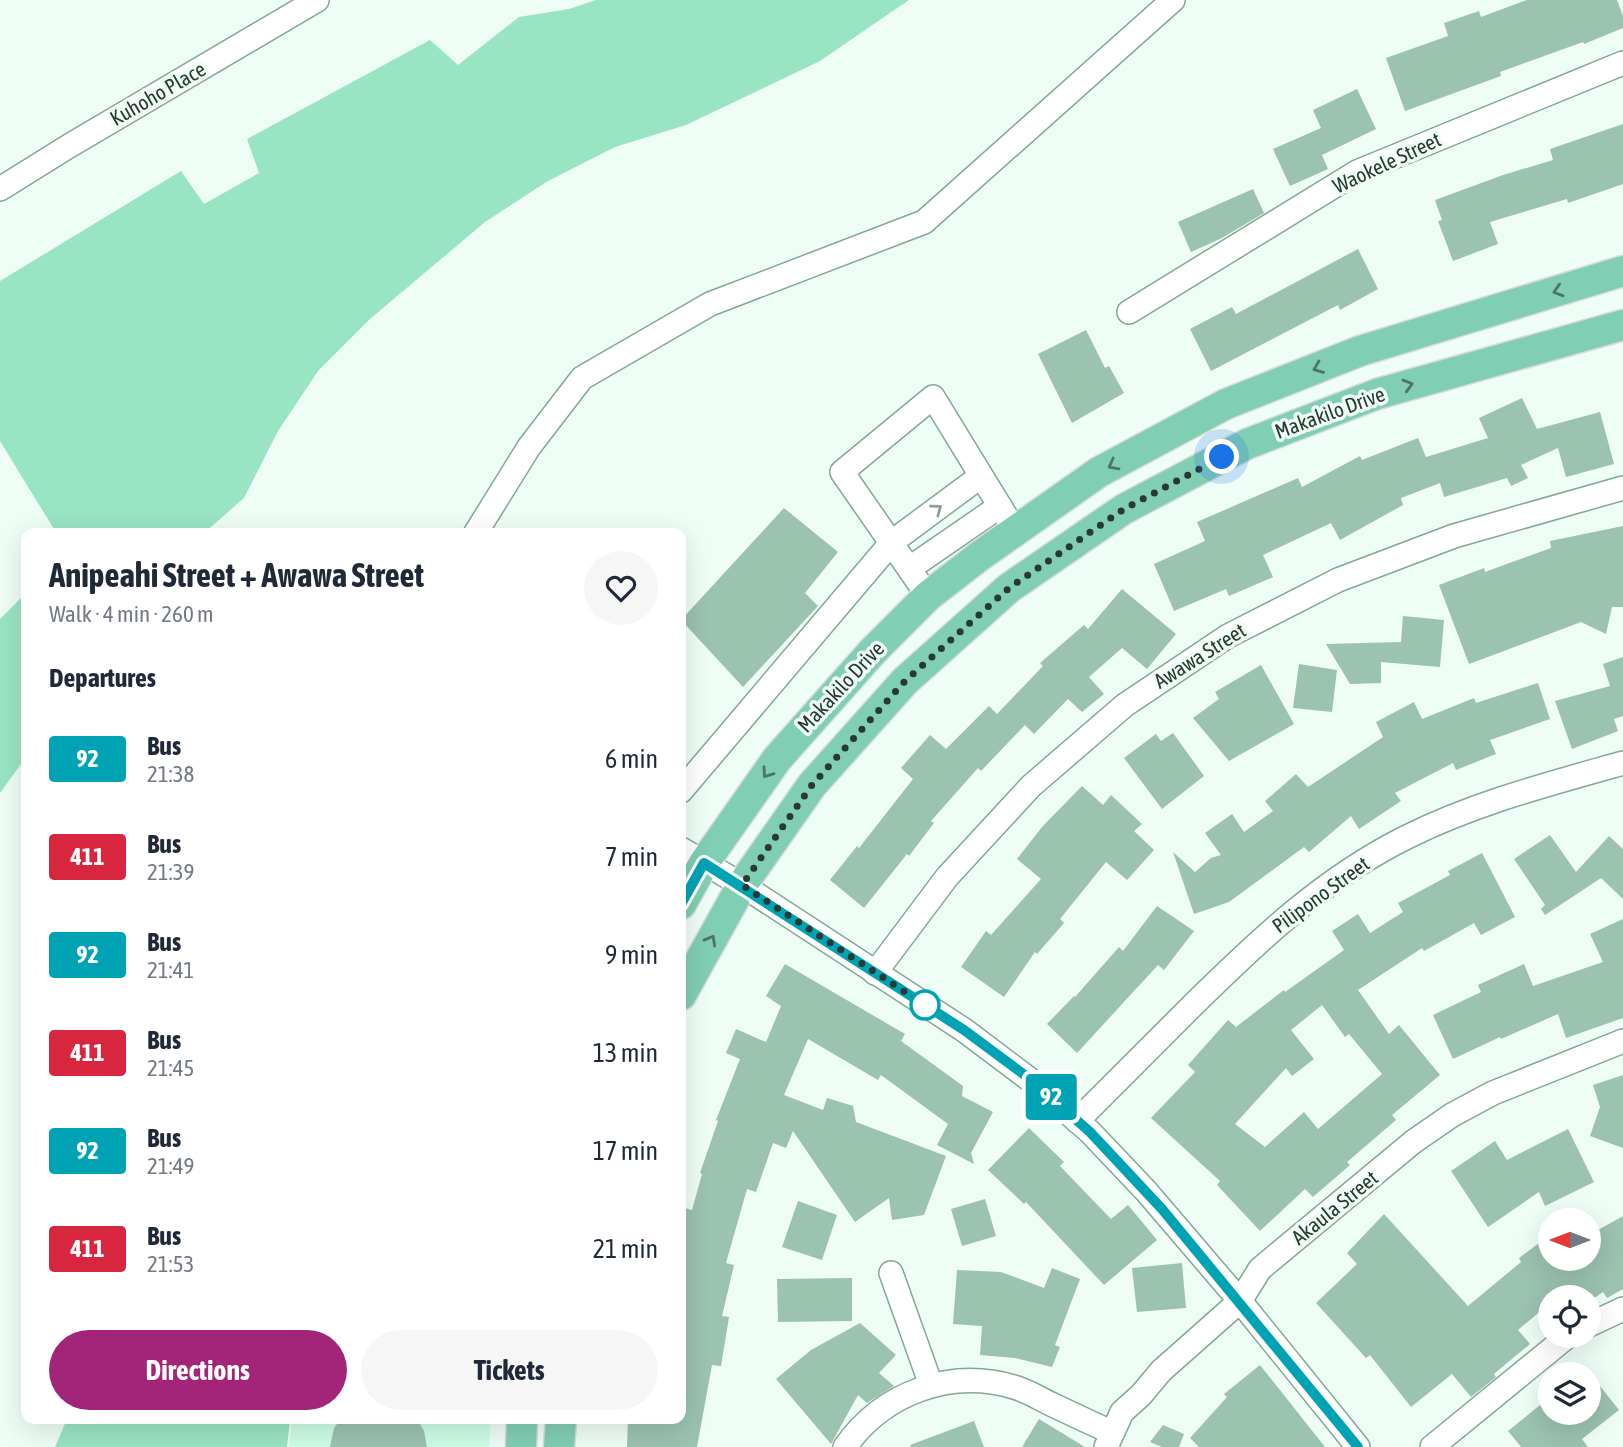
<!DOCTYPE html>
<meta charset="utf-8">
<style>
body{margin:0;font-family:"Asap Condensed",sans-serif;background:#f6f6f7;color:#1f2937;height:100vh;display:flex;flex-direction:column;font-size:26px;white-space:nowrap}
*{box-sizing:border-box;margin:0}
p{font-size:23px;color:#747a83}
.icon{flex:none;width:38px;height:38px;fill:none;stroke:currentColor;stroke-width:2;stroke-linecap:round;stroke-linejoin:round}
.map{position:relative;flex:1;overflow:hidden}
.sheet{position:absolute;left:21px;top:528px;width:665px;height:896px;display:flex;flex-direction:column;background:#fff;border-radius:14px;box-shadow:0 7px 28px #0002}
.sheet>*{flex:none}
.badge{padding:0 14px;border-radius:5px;font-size:24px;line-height:46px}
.needle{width:46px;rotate:270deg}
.buttons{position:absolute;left:1538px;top:1208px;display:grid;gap:14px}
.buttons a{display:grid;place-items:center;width:63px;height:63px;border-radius:50%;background:#fff;box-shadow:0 7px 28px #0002;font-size:35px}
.you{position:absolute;width:35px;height:35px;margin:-18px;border:5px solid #fff;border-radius:50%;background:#1a73e8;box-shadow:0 0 0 10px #1a73e833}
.map>.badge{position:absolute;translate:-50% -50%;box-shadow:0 0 0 4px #fff}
h2{padding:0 28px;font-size:26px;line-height:63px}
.round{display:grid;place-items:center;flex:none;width:74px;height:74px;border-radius:37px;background:#f6f6f7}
.overview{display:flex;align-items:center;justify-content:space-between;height:119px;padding:0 28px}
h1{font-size:33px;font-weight:700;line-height:52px}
.button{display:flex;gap:14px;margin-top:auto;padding:14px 28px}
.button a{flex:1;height:80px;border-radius:42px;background:#a22579;color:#fff;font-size:28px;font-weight:700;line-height:80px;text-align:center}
.button a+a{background:#f6f6f7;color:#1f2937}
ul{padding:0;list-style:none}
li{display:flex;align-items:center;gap:21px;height:98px;padding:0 28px}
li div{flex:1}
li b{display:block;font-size:26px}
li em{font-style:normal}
li .badge{min-width:77px;font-weight:700;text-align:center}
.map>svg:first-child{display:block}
.built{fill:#cdfde6}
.green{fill:#99e4c3}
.building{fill:#9cc2b0;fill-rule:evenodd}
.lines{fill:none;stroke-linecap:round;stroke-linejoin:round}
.minor-casing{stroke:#82a896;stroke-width:26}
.major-casing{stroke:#d8dbda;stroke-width:33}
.minor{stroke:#fff;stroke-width:23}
.major{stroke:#80ceb3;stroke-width:30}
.oneway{stroke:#4c7565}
.oneway2{stroke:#949c98}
.line-casing{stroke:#fff;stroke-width:16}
.line{stroke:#00a3b4;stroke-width:10}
.walk{stroke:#293931;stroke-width:7;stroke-dasharray:0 12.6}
.stop-dot{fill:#fff;stroke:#00a3b4;stroke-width:3.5}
.labels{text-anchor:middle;stroke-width:7;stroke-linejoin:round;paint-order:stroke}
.street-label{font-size:21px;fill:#293931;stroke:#eefdf6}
</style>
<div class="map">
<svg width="1623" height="1447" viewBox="0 0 1623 1447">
<rect width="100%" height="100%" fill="#eefdf6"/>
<path class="built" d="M292,1419H491L489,1447H289Z"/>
<g class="green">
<path d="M596,0H909L820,61L686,125L615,147L548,181L485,222L370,319L318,371L278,431L244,498L203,534H57L0,441V281L181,171L204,204L259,173L247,139L430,40L458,65L519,17L569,9Z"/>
<path d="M26,593V757L0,793V619Z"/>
<path d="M67,1419H290L287,1447H55Z"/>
</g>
<g class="building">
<path d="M1527,0H1617L1623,16V28L1584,44L1583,42L1500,72L1501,76L1405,111L1386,58L1448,36L1444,23L1479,11L1481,17Z"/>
<path d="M1357,89L1376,129L1322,155L1328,169L1290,186L1273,149L1321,128L1313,110Z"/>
<path d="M1623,124V184L1568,203L1567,199L1490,222L1498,244L1453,261L1438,221L1442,220L1435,200L1503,175L1553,160L1550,149Z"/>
<path d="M1253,189L1264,213L1222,238L1191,252L1178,222Z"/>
<path d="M1358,249L1378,289L1340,310L1338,305L1211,371L1190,329L1232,307L1236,314Z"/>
<path d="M1086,330L1105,368L1109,366L1124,393L1072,423L1038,354Z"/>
<path d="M1522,398L1537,429L1600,412L1614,464L1566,477L1558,448L1521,465L1528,478L1511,486L1507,478L1444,497L1440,483L1401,498L1403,505L1340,540L1331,523L1263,555L1273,577L1229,596L1226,589L1174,611L1154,564L1205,541L1197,522L1298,478L1302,487L1360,456L1362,460L1418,438L1426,457L1488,438L1479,418Z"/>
<path d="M784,508L838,552L805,593L818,606L743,687L681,620Z"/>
<path d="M1623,526V607H1612L1606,634L1581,622L1469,664L1439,585L1484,568L1485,572L1551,548L1550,541Z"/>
<path d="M1122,589L1176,634L1147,669L1122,648L1089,677L1104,694L1082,712L1068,699L1034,734L1025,725L981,771L978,768L931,821L934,823L909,856L907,854L864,908L830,880L857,846L859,848L913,779L901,768L930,735L946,749L989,706L997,714L1043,666L1040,663L1084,625L1088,629Z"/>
<path d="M1403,616L1444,620L1440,667L1381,662V683L1350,684L1326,644L1401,642Z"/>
<path d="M1623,657V716L1614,719L1618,731L1572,749L1555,701L1610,686L1603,664Z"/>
<path d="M1299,664L1337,670L1332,712L1293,708Z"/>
<path d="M1261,665L1294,724L1229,761L1193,718L1219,699L1215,692Z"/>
<path d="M1538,683L1550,719L1490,740L1496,754L1456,770L1453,763L1395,793L1401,801L1359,829L1351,816L1309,852L1304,847L1229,902L1194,914L1173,852L1195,872L1211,858L1221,855L1205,833L1232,814L1244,832L1273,811L1265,801L1296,774L1308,787L1383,737L1376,722L1414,702L1422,719L1474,698L1476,703Z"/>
<path d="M1173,733L1204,776L1162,809L1124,758L1156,734L1161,741Z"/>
<path d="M1082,786L1103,805L1111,795L1142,824L1134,831L1154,850L1127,880L1106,862L1060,919L1064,923L1037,954L1035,952L1004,997L961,967L986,931L991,935L1041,879L1017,859L1042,827Z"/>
<path d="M1550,835L1576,872L1609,836L1623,849V899L1601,878L1545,915L1541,909L1545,905L1514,859Z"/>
<path d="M1482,853L1515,917L1481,935L1474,923L1424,951L1422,948L1358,990L1389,1034L1399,1025L1440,1075L1392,1115L1396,1120L1347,1162L1350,1165L1313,1197L1305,1189L1260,1231L1217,1185L1220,1181L1151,1118L1195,1072L1188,1065L1228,1020L1236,1027L1284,990L1285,992L1344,950L1332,931L1358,914L1370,933L1403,912L1398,903L1450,875L1448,871ZM1322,1005L1345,1037L1349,1034L1382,1074L1318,1129L1304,1112L1265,1147L1235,1124L1286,1068L1292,1076L1314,1059L1291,1030Z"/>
<path d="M1157,906L1194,931L1164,970L1158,965L1077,1053L1047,1024L1074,996L1075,997L1119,947L1123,951Z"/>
<path d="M1623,919V1018L1566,1038L1558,1014L1501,1039L1500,1037L1453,1059L1433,1015L1481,992L1478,985L1524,964L1533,986L1603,962L1590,934Z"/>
<path d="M785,964L905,1034L901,1041L963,1086L962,1096L993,1112L971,1153L974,1164L937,1145L948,1124L881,1075L878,1080L808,1039L784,1095L823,1110L827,1098L853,1106L856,1122L946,1156L924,1215L892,1220L889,1198L855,1222L793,1131L786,1148L773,1143L756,1192L747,1189L726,1263L734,1265L722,1316L729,1317L721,1366L712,1365L697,1447H627L628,1419H681V1207L692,1210L702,1174L700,1173L718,1121L716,1120L740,1059L726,1053L736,1029L766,1042L781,1006L766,996Z"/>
<path d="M1623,1075V1148L1590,1136L1600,1107L1593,1085Z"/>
<path d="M1029,1128L1064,1162L1060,1166L1111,1219L1128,1205L1157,1240L1104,1285L1026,1202L1024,1204L988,1170Z"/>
<path d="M1568,1129L1594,1182L1545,1206L1539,1192L1488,1227L1451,1171L1495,1141L1507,1160Z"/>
<path d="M985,1199L996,1236L962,1246L951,1209Z"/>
<path d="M798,1201L837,1215L822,1260L782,1247Z"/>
<path d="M1384,1214L1468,1306L1521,1262L1519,1258L1550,1235V1258H1589V1235L1623,1216V1289L1607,1298L1603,1292L1596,1297H1550V1303L1518,1330L1530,1344L1494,1374L1496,1377L1471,1397L1452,1374L1411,1407L1370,1355L1366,1358L1316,1303L1357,1264L1347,1253Z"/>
<path d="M1182,1263L1186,1308L1137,1312L1132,1268Z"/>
<path d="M1052,1268L1080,1279L1055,1345L1060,1347L1052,1367L1015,1358L980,1355L982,1326L953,1324L957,1270L1001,1272L1044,1288Z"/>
<path d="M852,1278V1321L778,1322L777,1279Z"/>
<path d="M860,1323L896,1355L879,1373L894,1386L867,1403L858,1395L831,1444L776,1379L811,1350Z"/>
<path d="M1260,1365L1325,1447H1199L1190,1438L1227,1397L1224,1394Z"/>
<path d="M1589,1372L1619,1410L1582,1439L1588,1447H1521L1508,1431L1550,1397V1412H1589Z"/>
<path d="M341,1419H417L424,1431L427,1447H330L334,1428Z"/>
<path d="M1039,1419L1085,1447H1022Z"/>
<path d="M974,1421L984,1447H911L910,1445Z"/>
<path d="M1163,1425L1184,1434L1179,1447H1162L1150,1442Z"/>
</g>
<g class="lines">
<g class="minor-casing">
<g id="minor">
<path d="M0,189L69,146L317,0"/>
<path d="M1129,312L1357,172L1623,63"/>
<path d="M475,534L529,447L582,378L710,304L924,222L1173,0"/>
<path d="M910,568L1000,506"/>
<path d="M928,596L842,472L933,397L1015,531"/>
<path d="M681,791L892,542L981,476"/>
<path d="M681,849L742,885L964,1030L1029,1079L1090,1132L1146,1191L1240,1301L1358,1447"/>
<path d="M875,973L947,877L1031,786L1125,705L1228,636L1338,580L1454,536L1623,488"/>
<path d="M1077,1121C1116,1082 1155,1043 1194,1004C1259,940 1324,878 1407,837C1475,803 1549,784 1623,763"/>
<path d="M891,1273L931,1385"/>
<path d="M1589,1325L1623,1309"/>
<path d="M845,1447C883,1393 950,1368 1014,1387C1028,1391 1040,1399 1053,1405C1072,1414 1091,1423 1111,1432"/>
<path d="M1106,1447L1122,1412L1141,1395L1161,1371L1240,1301L1260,1269L1413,1142L1452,1115L1493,1093L1623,1041"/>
<path d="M1432,1447L1569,1335"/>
</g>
</g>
<g class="major-casing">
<g id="major">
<path d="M681,904L704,863L777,759L873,651L928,596L981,555L1099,472L1226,404L1360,351L1623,271"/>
<path d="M681,995L742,885L812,785L905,681L1009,588L1124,509L1247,444L1377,394L1623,325"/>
<path d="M521,1447L522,1419"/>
<path d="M559,1447L561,1419"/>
</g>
</g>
<use href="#minor" class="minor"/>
<use href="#major" class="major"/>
</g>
<defs><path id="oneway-chevron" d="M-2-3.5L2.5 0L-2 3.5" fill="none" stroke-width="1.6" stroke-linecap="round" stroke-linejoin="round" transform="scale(1.75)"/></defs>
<g class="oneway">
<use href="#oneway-chevron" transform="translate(1558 291) rotate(163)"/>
<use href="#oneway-chevron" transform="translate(1318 368) rotate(158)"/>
<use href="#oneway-chevron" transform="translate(1408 385) rotate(-16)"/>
<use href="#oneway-chevron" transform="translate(1113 465) rotate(152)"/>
<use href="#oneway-chevron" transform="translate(767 773) rotate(125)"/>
<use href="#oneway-chevron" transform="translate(711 940) rotate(-61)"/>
</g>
<use class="oneway2" href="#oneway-chevron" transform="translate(937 509) rotate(-37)"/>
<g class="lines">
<g class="line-casing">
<path id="line" d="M681,904L704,863L964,1030L1030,1079L1090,1132L1162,1209L1358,1447"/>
</g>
<use href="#line" class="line"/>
<path class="walk" d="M925,1005L742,885L812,785L905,681L1009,588L1124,509L1222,457"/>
</g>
<circle class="stop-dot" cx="925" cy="1005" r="14"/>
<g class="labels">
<g class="street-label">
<text transform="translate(158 94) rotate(-30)" y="7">Kuhoho Place</text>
<text transform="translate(1387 163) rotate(-25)" y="7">Waokele Street</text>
<text transform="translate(1330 413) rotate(-20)" y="7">Makakilo Drive</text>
<text transform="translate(1200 656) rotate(-32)" y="7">Awawa Street</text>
<text transform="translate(841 687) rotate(-47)" y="7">Makakilo Drive</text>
<text transform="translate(1321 895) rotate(-36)" y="7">Pilipono Street</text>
<text transform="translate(1335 1208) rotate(-39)" y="7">Akaula Street</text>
</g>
</g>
</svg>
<div class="buttons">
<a><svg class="needle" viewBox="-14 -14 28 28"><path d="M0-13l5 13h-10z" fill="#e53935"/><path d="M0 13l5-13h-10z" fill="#747a83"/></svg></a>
<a><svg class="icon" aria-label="locate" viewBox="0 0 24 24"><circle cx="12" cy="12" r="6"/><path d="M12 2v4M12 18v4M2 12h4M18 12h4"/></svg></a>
<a><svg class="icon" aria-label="layers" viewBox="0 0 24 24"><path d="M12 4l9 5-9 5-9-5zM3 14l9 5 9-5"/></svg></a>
</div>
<div class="you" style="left:1222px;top:457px"></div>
<b class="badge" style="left:1051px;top:1097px;background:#00a3b4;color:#fff">92</b>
<section class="sheet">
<div class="overview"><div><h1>Anipeahi Street + Awawa Street</h1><p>Walk · 4 min · 260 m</p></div><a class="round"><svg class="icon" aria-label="heart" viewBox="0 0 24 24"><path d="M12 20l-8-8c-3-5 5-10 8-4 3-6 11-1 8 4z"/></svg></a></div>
<h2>Departures</h2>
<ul>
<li><span class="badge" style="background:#00a3b4;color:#fff">92</span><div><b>Bus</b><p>21:38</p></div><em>6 min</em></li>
<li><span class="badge" style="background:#d7263d;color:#fff">411</span><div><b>Bus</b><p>21:39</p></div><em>7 min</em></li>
<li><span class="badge" style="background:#00a3b4;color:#fff">92</span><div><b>Bus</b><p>21:41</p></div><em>9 min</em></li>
<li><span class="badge" style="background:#d7263d;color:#fff">411</span><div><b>Bus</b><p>21:45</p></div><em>13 min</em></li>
<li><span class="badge" style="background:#00a3b4;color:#fff">92</span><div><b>Bus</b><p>21:49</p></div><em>17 min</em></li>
<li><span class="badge" style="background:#d7263d;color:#fff">411</span><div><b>Bus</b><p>21:53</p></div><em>21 min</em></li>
</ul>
<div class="button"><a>Directions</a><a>Tickets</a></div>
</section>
</div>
